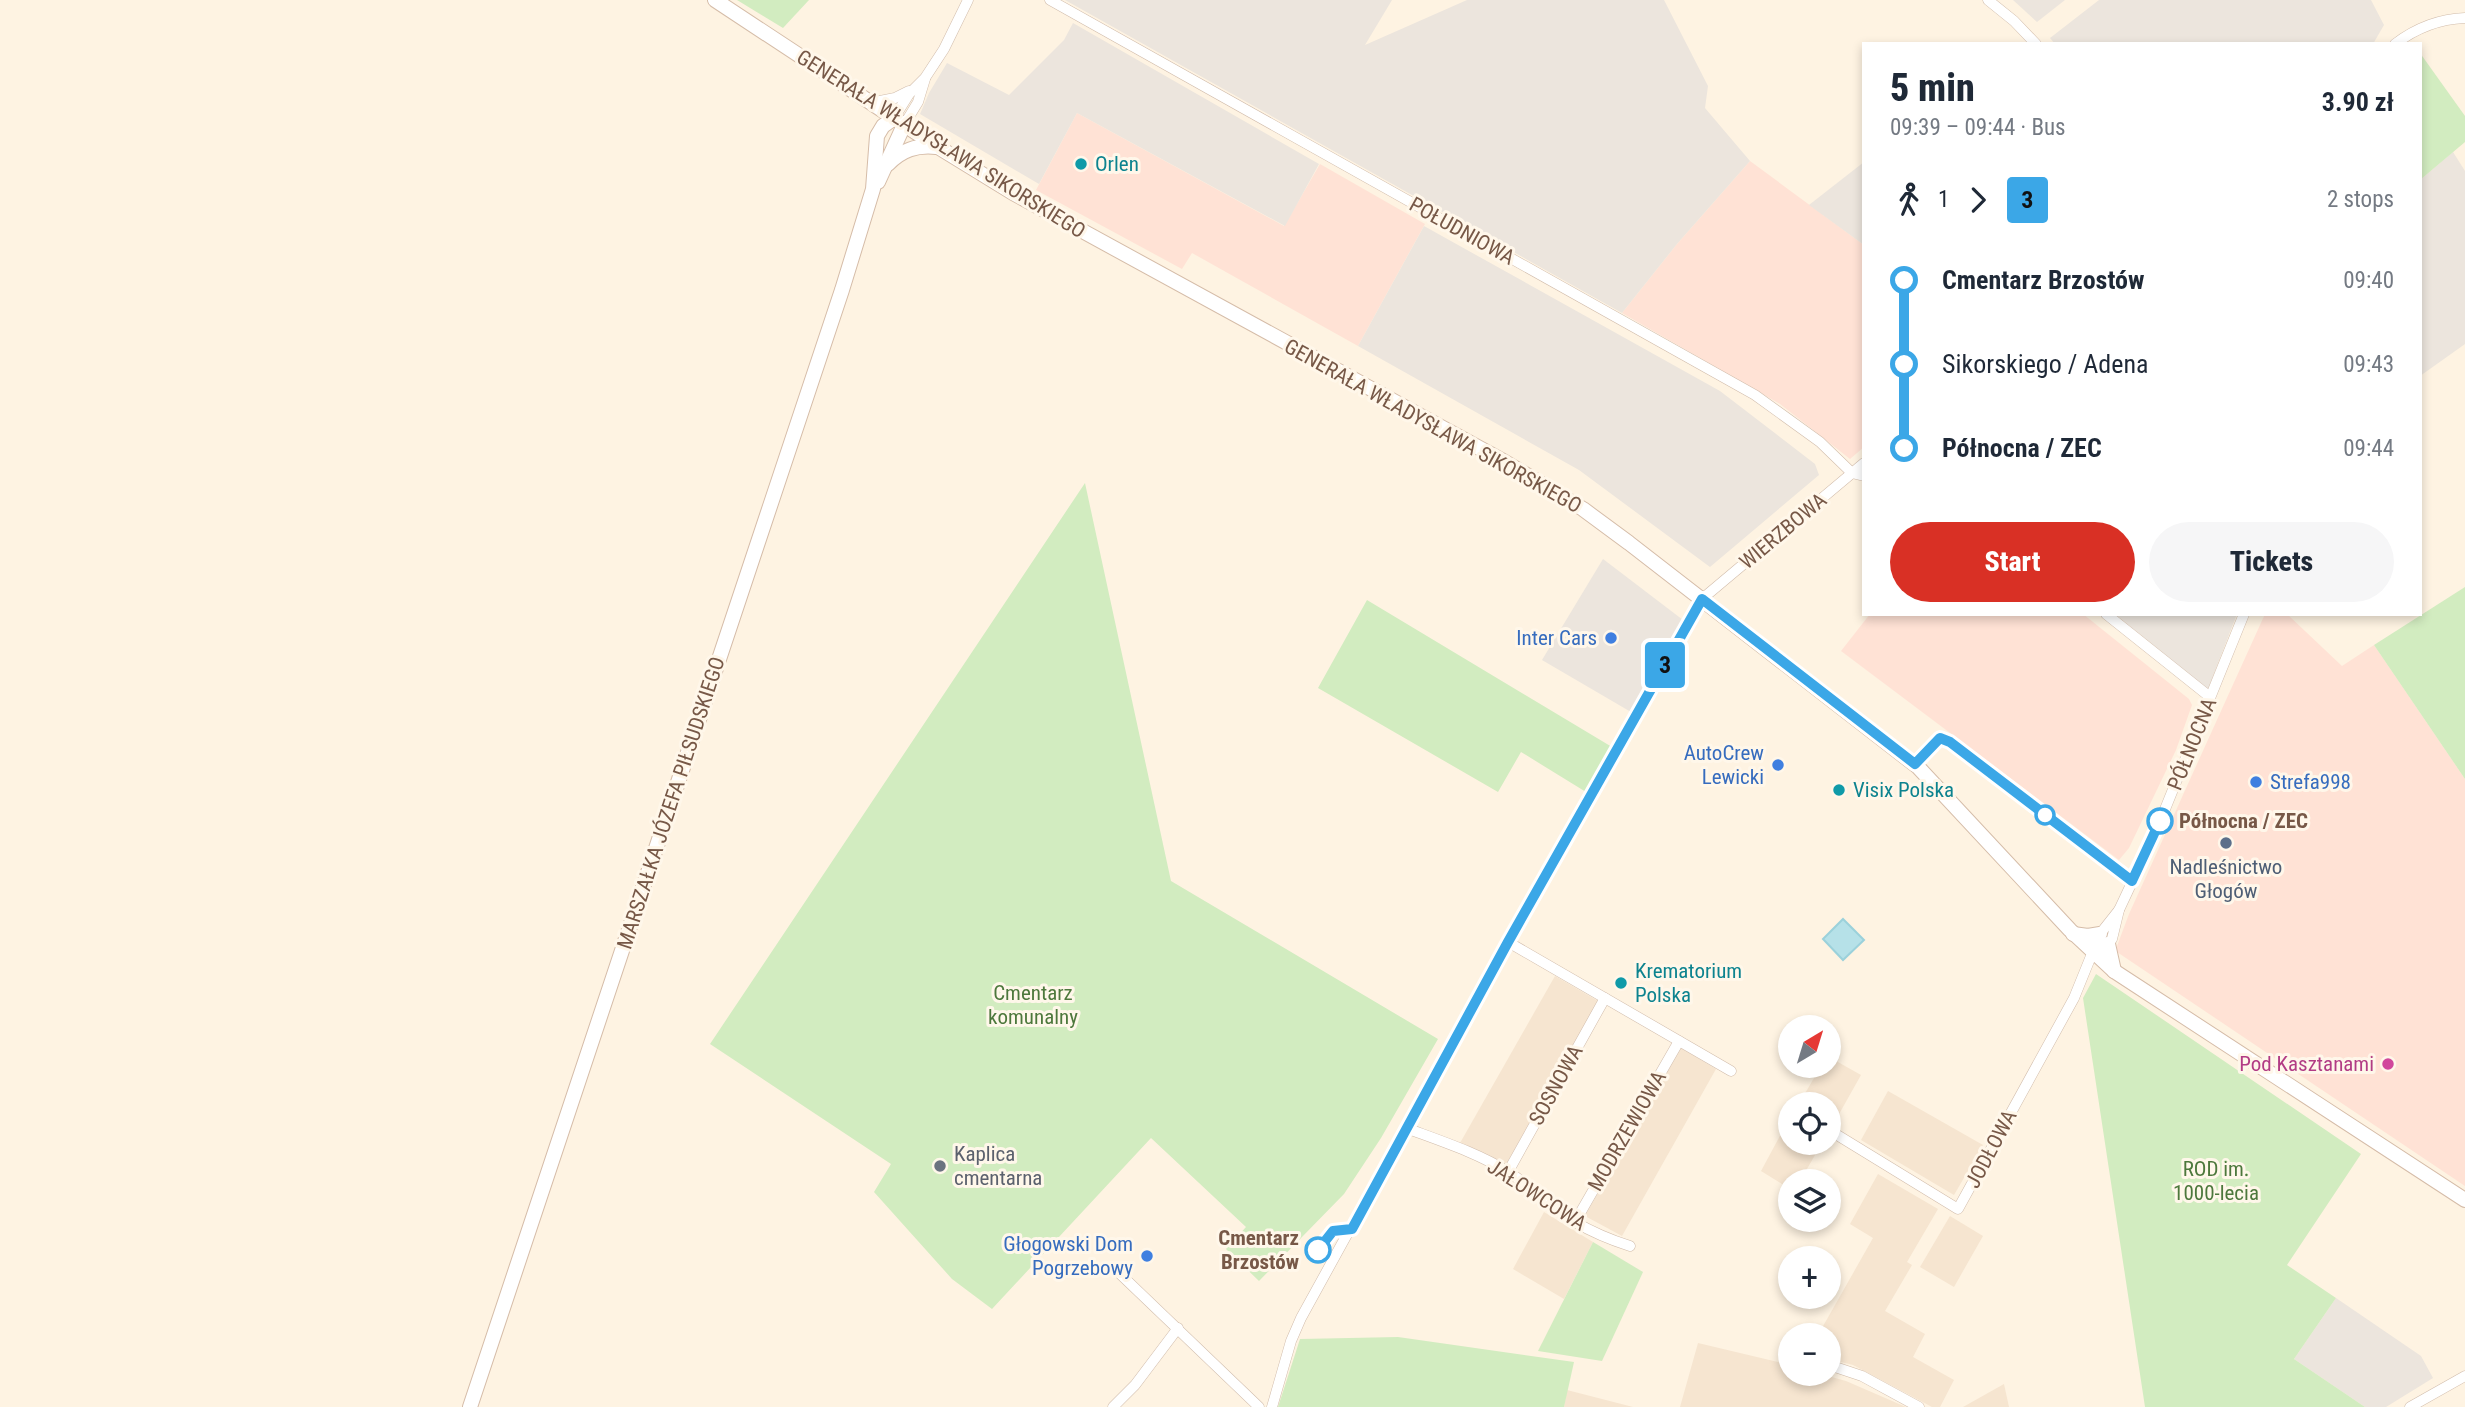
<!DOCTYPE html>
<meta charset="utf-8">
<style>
body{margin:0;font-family:"Roboto Condensed",sans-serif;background:#f6f6f7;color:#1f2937;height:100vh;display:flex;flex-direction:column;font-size:26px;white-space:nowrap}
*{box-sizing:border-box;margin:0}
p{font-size:23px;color:#747a83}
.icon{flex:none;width:38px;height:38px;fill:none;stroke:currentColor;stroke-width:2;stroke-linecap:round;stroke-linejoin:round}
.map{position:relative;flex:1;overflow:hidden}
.side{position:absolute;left:1862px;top:42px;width:560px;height:574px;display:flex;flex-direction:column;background:#fff;border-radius:0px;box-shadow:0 4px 10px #0003}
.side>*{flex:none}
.badge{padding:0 14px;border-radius:5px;font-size:24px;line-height:46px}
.needle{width:46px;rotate:38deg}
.controls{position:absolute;left:1778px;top:1015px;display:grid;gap:14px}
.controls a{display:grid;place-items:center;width:63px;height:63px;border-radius:50%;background:#fff;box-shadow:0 4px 10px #0003;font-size:35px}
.map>.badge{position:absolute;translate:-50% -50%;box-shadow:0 0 0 4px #fff}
.legs{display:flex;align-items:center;gap:10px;height:77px;padding:0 28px;font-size:23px}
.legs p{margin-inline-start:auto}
.headline{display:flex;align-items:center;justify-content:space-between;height:119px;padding:0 28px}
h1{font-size:38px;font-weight:800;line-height:52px}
.cta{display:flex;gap:14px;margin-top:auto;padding:14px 28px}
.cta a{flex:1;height:80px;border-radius:42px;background:#d93025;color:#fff;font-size:28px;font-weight:800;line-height:80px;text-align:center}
.cta a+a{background:#f6f6f7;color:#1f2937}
ul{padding:0 28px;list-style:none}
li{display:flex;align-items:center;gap:24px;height:84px;font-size:26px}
li i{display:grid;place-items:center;width:10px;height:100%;margin:0 9px;background:currentColor}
li i::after{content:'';width:18px;height:18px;margin:-9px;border:5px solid;border-radius:50%;background:#fff}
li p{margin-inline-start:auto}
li:first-child i{background:linear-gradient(#0000 50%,currentColor 0)}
li:last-child i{background:linear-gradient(currentColor 50%,#0000 0)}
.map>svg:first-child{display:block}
.residential{fill:#f6e5d0}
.commercial{fill:#ffe2d5}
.industrial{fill:#ece5dd}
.green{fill:#d2ecc0}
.water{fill:#b6e1e8;stroke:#9bd1db;stroke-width:2}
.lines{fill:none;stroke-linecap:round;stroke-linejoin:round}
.street-casing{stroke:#d1bcab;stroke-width:11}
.secondary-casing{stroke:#d5bca8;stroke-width:16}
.street{stroke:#fff;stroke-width:10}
.secondary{stroke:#fff;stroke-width:14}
.line-1-casing{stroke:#fff;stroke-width:16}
.line-1{stroke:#3ba7e7;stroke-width:10}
.culture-dot{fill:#0f9aa8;stroke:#fff7ea;stroke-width:2.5}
.shop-dot{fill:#3f7fe0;stroke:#fff7ea;stroke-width:2.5}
.stop-1-dot{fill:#fff;stroke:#3ba7e7;stroke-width:3.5}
.service-dot{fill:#5c6f8a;stroke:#fff7ea;stroke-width:2.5}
.hotel-dot{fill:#d1479c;stroke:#fff7ea;stroke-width:2.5}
.worship-dot{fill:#6b7280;stroke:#fff7ea;stroke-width:2.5}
.labels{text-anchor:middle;stroke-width:6;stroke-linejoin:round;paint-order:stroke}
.street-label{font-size:21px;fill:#775847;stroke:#fff7ea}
.culture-label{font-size:21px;fill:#0d838f;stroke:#fff7ea;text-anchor:start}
.shop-label{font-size:21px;fill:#366cbe;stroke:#fff7ea;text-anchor:end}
.stop-label{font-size:21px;font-weight:bold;fill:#775847;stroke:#fff7ea;text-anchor:start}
.service-label{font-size:21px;fill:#4e5e75;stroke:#fff7ea}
.park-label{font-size:21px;fill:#4d783c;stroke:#fff7ea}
.hotel-label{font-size:21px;fill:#b23c85;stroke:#fff7ea;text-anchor:end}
.worship-label{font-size:21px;fill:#5b616d;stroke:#fff7ea;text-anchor:start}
</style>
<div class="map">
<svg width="2465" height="1407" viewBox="0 0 2465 1407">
<rect width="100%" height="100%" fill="#fef3e2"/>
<g class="residential">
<path d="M1555,976L1598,1001L1504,1168L1460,1143Z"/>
<path d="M1681,1048L1716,1069L1622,1236L1585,1216Z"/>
<path d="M1829,1057L1861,1075L1834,1123L1829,1120V1104L1800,1102L1821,1066H1829Z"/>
<path d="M1888,1091L1983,1145L1954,1195L1861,1140Z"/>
<path d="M1788,1121L1790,1122V1143H1822L1800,1181H1790V1189L1761,1171Z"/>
<path d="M1878,1174L1938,1209L1907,1262L1912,1265L1885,1311L1925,1334L1913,1357L1954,1380L1940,1407H1932L1853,1365L1829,1359V1335H1818L1873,1238L1850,1224Z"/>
<path d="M1544,1212L1593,1242L1564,1299L1513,1269Z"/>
<path d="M1950,1216L1983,1236L1954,1287L1920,1267Z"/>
<path d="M1698,1343L1790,1365V1374H1821L1846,1381L1906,1407H1680Z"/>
<path d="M2004,1384L2009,1407H1963Z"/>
<path d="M1567,1390L1633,1407H1564Z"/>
</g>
<g class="commercial">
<path d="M1077,113L1284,226L1320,164L1425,224L1358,346L1192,253L1182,269L1036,190Z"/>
<path d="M1750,161L1864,245V447L1850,459L1780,404L1622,313L1677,244Z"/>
<path d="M1870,614H2083L2189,699L2192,705L2176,750L2129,848L2119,860L1841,651Z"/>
<path d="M2265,614H2287L2342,666L2374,645L2465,779V1186L2117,952V946L2129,914Z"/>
</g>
<g class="industrial">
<path d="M1065,0H1392L1365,45L1467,0H1664L1708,86L1705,108L1750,161L1677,244L1622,313Z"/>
<path d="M2013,0H2065L2037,22Z"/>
<path d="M2099,0H2371L2384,25L2373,44H2055L2050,38Z"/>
<path d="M1073,23L1319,164L1285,226L1077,113L1039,184L920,114L929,93L947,63L1009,95L1064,40Z"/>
<path d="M2453,152L2465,171V344L2420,376V180Z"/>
<path d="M1864,162V245L1809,205Z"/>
<path d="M1424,226L1720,391L1815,464L1819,475L1710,567L1579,470L1358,346Z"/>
<path d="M1603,559L1683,620L1631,712L1542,660Z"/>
<path d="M2115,614H2237L2208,689Z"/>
<path d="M2336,1298L2421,1356L2433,1378L2386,1407H2365L2294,1359Z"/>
</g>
<g class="green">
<path d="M737,0H809L783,28Z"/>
<path d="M2420,53L2465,116V142L2420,180Z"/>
<path d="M1085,483L1171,881L1438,1039L1381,1138L1344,1194L1259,1281L1226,1249L1246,1227L1151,1138L992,1309L952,1279L874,1192L891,1164L710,1044Z"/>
<path d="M2465,587V779L2374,645Z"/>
<path d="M1367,600L1612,747L1586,792L1521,752L1498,792L1318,688Z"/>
<path d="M2096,974L2361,1154L2287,1265L2336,1298L2294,1359L2365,1407H2145L2083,998Z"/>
<path d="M1593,1242L1643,1272L1602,1361L1538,1351Z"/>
<path d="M1398,1337L1574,1362L1564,1407H1278L1300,1339Z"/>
</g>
<path class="water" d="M1843,919L1864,940L1843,960L1823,939Z"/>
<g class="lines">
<g class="street-casing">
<g id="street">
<path d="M1050,0L1755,395L1820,442L1852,473L1864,476"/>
<path d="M1988,0L2014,21L2036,44"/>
<path d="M2395,44C2416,28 2438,19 2465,18"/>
<path d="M870,103L895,98L909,91"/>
<path d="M894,118L909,94L925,78L944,49L968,0"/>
<path d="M904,125L918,102L925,79"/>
<path d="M2106,614L2210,697"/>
<path d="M1508,942L1731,1071"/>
<path d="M2103,948L2112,939L2119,910L2157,829L2244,614"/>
<path d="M1406,1128C1441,1141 1478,1153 1510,1173C1533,1188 1553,1207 1575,1222C1592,1232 1611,1240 1630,1246"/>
<path d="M1829,1130L1958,1209L2074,998L2100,934L2119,910"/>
<path d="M1508,1172L1605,998"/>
<path d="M1575,1222L1679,1041"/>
<path d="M1117,1271L1259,1407"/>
<path d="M1829,1365L1862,1376L1919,1407"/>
<path d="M1113,1407L1135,1385L1178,1328"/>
<path d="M1272,1407L1291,1341L1301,1318L1508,942L1702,599L1864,463"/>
<path d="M2410,1407L2465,1376"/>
</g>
</g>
<g class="secondary-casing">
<g id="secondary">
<path d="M715,0L938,147L1013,193L1505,462L1583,509L1629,543L1918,767L2070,930L2114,971L2465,1200"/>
<path d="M888,164C902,150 916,145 936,147"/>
<path d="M878,182L904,125"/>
<path d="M2073,934L2088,936L2100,934"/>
<path d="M2108,944L2114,971"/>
<path d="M470,1407L842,290L873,189L877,136L883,126L894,118"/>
</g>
</g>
<use href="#street" class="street"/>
<use href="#secondary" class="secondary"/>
</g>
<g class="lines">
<g class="line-1-casing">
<path id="line-1" d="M1318,1250L1333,1231L1352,1229L1508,942L1702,599L1915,764L1940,738L1950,742L2132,881L2160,821"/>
</g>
<use href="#line-1" class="line-1"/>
</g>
<g class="culture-dot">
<circle cx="1081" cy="164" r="7"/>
<circle cx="1839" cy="790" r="7"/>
<circle cx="1621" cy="983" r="7"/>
</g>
<g class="shop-dot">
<circle cx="1611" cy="638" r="7"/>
<circle cx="1778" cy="765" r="7"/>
<circle cx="2256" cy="782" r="7"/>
<circle cx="1147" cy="1256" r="7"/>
</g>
<g class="stop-1-dot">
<circle cx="2045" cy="815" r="9"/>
<circle cx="2160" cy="821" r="12"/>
<circle cx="1318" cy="1250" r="12"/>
</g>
<circle class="service-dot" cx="2226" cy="843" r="7"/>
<circle class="hotel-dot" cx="2388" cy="1064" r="7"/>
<circle class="worship-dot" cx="940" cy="1166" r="7"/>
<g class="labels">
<g class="street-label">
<text transform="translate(941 144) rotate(32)" y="7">GENERAŁA WŁADYSŁAWA SIKORSKIEGO</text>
<text transform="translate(1462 231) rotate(29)" y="7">POŁUDNIOWA</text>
<text transform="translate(1433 426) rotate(29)" y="7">GENERAŁA WŁADYSŁAWA SIKORSKIEGO</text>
<text transform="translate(1783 531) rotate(-40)" y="7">WIERZBOWA</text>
<text transform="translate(2192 744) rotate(-68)" y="7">PÓŁNOCNA</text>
<text transform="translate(671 803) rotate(-72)" y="7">MARSZAŁKA JÓZEFA PIŁSUDSKIEGO</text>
<text transform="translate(1556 1085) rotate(-61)" y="7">SOSNOWA</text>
<text transform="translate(1627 1131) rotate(-60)" y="7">MODRZEWIOWA</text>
<text transform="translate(1991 1149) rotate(-62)" y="7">JODŁOWA</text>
<text transform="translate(1537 1195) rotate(33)" y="7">JAŁOWCOWA</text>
</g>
<g class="culture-label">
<text x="1095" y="171">Orlen</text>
<text x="1853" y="797">Visix Polska</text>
<text x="1635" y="978">Krematorium<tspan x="1635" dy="24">Polska</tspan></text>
</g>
<g class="shop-label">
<text x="1597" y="645">Inter Cars</text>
<text x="1764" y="760">AutoCrew<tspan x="1764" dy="24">Lewicki</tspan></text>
<text x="2270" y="789" text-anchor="start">Strefa998</text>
<text x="1133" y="1251">Głogowski Dom<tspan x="1133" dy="24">Pogrzebowy</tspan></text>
</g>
<g class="stop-label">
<text x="2179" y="828">Północna / ZEC</text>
<text x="1299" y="1245" text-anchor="end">Cmentarz<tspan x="1299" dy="24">Brzostów</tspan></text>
</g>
<g class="service-label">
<text x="2226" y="874">Nadleśnictwo<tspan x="2226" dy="24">Głogów</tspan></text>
</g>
<g class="park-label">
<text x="1033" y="1000">Cmentarz<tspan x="1033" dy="24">komunalny</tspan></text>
<text x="2216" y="1176">ROD im.<tspan x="2216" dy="24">1000-lecia</tspan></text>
</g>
<g class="hotel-label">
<text x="2374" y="1071">Pod Kasztanami</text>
</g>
<g class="worship-label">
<text x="954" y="1161">Kaplica<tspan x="954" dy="24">cmentarna</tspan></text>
</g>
</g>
</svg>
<div class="controls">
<a><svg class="needle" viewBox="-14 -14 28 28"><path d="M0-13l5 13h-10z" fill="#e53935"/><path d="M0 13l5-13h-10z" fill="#747a83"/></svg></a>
<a><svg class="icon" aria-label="locate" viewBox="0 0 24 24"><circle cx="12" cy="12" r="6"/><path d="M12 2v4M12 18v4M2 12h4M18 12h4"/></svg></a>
<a><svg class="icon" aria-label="layers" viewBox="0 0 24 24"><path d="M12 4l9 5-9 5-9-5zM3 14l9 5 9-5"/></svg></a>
<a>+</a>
<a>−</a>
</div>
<b class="badge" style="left:1665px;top:665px;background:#3ba7e7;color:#111">3</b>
<section class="side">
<div class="headline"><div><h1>5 min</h1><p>09:39 – 09:44 · Bus</p></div><b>3.90 zł</b></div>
<div class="legs"><svg class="icon" aria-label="walk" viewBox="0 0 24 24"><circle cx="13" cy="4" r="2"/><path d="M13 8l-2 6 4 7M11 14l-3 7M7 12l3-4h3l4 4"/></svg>1<svg class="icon" aria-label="forward" viewBox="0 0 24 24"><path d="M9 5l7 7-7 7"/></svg><b class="badge" style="background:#3ba7e7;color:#111">3</b><p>2 stops</p></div>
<ul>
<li><i style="color:#3ba7e7"></i><b>Cmentarz Brzostów</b><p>09:40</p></li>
<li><i style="color:#3ba7e7"></i><span>Sikorskiego / Adena</span><p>09:43</p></li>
<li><i style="color:#3ba7e7"></i><b>Północna / ZEC</b><p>09:44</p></li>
</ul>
<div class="cta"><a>Start</a><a>Tickets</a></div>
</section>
</div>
